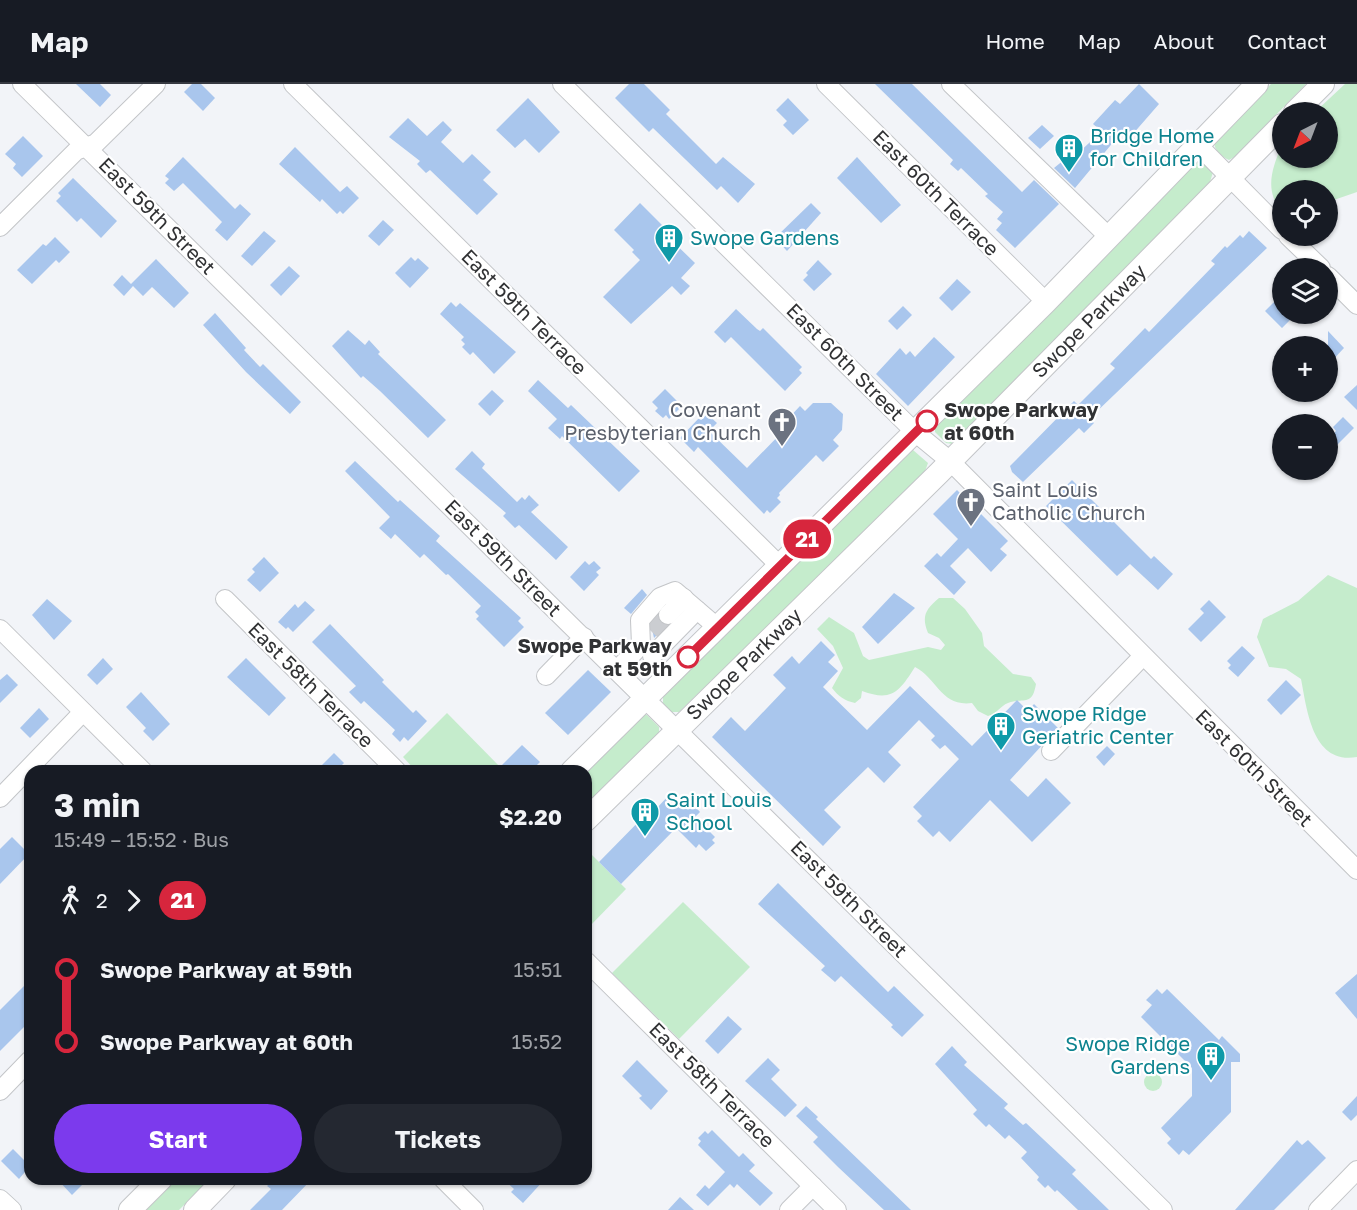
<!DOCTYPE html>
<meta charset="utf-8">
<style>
body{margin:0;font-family:"Golos Text",sans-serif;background:#242831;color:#f1f3f6;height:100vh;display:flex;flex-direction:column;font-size:22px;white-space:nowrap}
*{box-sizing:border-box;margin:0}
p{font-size:20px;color:#9ea1a6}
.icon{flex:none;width:33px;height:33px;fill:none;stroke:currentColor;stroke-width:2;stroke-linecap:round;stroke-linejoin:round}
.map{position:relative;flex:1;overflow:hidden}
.drawer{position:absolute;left:24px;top:681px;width:568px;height:420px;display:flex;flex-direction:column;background:#171b24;border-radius:18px;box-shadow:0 2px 4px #0004}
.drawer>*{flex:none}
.badge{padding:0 12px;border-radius:20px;font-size:21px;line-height:39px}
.needle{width:39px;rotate:222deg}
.controls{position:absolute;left:1272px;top:18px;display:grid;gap:12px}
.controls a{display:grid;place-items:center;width:66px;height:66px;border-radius:50%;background:#171b24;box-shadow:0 2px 4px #0004;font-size:30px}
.map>.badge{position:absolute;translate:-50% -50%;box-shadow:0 0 0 3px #fff}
.legs{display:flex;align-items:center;gap:9px;height:66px;padding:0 30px;font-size:20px}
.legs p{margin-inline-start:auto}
.overview{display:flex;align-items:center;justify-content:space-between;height:102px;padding:0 30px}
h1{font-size:33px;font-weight:700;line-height:45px}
.action{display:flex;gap:12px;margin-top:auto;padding:12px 30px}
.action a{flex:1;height:69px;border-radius:36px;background:#7c3aed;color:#fff;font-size:24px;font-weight:700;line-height:69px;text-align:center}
.action a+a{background:#242831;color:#f1f3f6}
ul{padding:0 30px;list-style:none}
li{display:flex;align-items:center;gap:21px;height:72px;font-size:22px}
li i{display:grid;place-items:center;width:9px;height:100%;margin:0 8px;background:currentColor}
li i::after{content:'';width:15px;height:15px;margin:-8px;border:4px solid;border-radius:50%;background:#171b24}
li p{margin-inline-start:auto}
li:first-child i{background:linear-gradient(#0000 50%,currentColor 0)}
li:last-child i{background:linear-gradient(currentColor 50%,#0000 0)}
header{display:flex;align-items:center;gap:36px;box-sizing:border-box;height:84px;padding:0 30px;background:#171b24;border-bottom:2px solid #363941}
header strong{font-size:28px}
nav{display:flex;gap:33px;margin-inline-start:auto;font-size:21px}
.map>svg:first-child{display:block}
.green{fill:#c5eccc}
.building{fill:#a9c6ed}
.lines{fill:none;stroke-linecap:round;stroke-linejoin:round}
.minor-tunnel{stroke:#cbcdd1;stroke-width:18;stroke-dasharray:18 9;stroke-linecap:butt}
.minor-casing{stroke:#c3c5c8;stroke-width:20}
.major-casing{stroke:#c3c5c8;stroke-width:24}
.minor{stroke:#fff;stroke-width:18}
.major{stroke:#fff;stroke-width:22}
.line-1-casing{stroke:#fff;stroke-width:14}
.line-1{stroke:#d7263d;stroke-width:9}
.stop-1-dot{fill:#fff;stroke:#d7263d;stroke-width:3}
.labels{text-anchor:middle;stroke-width:4.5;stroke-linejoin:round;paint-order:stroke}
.culture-label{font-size:20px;fill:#0d838f;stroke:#fff;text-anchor:start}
.street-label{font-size:20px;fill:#313234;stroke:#fff}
.worship-label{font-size:20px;fill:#5b616d;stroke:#fff;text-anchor:end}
.stop-label{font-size:20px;font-weight:bold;fill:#313234;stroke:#fff;text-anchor:start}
</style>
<header>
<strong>Map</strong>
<nav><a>Home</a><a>Map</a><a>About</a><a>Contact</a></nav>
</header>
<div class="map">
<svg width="1357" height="1126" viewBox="0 0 1357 1126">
<rect width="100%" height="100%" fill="#f2f4f8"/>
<g class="green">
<path d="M1271,0H1306L1236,72L1229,76C1222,73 1214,66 1214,58Z"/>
<path d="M1345,0H1357V108L1328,118V106H1282V127C1264,107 1272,85 1281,63L1282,60V74H1328V28H1315Z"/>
<path d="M1197,77L1203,78L1213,88L1210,98L953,360L946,359L935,348V342Z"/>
<path d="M913,366L928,379L924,390L679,628H671L663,619V611Z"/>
<path d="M1328,491L1357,504V673C1312,681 1307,625 1301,595L1286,585L1269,583L1257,553L1263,535L1298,517Z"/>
<path d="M939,514H953L965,525L982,549L984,562L1013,590L1031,593L1036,600C1032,623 1024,613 1008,619C1000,622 998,629 988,632L978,627L972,619C941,623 938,595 915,583C899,608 892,618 862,607L861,614L855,619C845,617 838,612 832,604L843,584L833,562L817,545L829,533L854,549L863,572L869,576L928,563L941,566L945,561L939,554L928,549C921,532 926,525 939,514Z"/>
<path d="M447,629L504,687H416L403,673Z"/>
<path d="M643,631H647L659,643V649L587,721L586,687Z"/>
<path d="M589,768L626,805L587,845L586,770Z"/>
<path d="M683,818L750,883L679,955L612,889Z"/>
<circle cx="1153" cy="998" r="9"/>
<path d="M175,1095H210L179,1126H145Z"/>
</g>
<g class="building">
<path d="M76,0H100L111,11L100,23Z"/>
<path d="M192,0H201L215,14L203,27L184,8Z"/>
<path d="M629,0H644L670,26L666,30L716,80L723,73L755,100L738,119L721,102L717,106L653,44L649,48L615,14Z"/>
<path d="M875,0H912L1022,108L1034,96L1059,120L1015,164L996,146L1002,139L997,135L1003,128L985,112L988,110L961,84L958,87L950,80L953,76Z"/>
<path d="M1139,0L1159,20L1132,51L1125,44L1075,104L1054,84L1070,71L1073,74L1089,59L1099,45L1093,40L1115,16L1120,20Z"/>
<path d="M528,14L560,48L539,69L525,55L515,64L496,46Z"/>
<path d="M788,14L809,36L793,51L783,41L787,37L776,26Z"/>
<path d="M408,34L427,52L443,37L452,46L441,58L463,79L472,70L491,88L483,96L498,110L477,131L430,86L426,89L417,80L420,77L389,53Z"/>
<path d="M1042,41L1054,52L1040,65L1028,54Z"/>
<path d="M23,52L43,72L22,93L13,84L16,80L5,70Z"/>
<path d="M295,63L340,108L347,102L359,114L343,130L340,127L337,130L322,115L320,118L279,80Z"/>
<path d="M183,73L235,125L240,120L251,130L227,157L215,146L222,138L183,99L174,107L165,99L169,95L165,92Z"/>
<path d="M857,73L901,121L881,139L837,94Z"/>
<path d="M73,94L117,137L101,154L81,134L77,138L56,117L61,112L58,109Z"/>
<path d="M640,119L664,143L661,146L695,179L681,194L690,202L681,211L672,202L631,240L603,213L640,176L632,168L634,166L614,146Z"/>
<path d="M811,119L821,129L787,167L775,154Z"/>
<path d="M383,136L394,146L379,162L368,152Z"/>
<path d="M264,147L276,157L252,182L241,172Z"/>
<path d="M1249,147L1267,164L1089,335L1094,339L1084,349L1079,344L1023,398L1012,388L1010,382L1074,317L1078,321L1115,284L1110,280L1145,244L1149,248L1215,180L1211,177L1225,162L1227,164L1240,151L1243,154Z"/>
<path d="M55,153L70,168L59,179L56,176L32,200L17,186L43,160L46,162Z"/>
<path d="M411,173L415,177L418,174L429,184L410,204L395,189Z"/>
<path d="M156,175L189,209L174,224L152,203L143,212L133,202L124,212L113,201L122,191L131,200Z"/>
<path d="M818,176L832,190L814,207L803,196L808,191L806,189Z"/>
<path d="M289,182L300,192L281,212L270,201Z"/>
<path d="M957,195L971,208L952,227L939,214Z"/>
<path d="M1282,210V230H1296L1282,244L1265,227Z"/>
<path d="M451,218L456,223L460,219L516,268L494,290L473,268L470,271L462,263L465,260L461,256L464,253L440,230Z"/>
<path d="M903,222L912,231L897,246L888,237Z"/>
<path d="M736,225L757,245L760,247L763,244L802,283L799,286L802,289L785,307L731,253L725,259L714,248Z"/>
<path d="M215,229L246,264L244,266L260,283L263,280L301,318L290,330L246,288L203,241Z"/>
<path d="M348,246L365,261L369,256L380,268L378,270L446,336L428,354L380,307L363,292L361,294L332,262Z"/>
<path d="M1328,247L1344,264L1328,281Z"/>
<path d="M934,253L955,273L908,322L876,290L900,264L906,271L910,267L915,273Z"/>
<path d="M538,296L568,324L571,321L640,387L619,408L562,352L560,355L548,344L557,335L528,307Z"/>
<path d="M1357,301V326L1344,313Z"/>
<path d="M665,305L682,322L669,335L666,331L663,334L655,327L658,324L652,318Z"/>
<path d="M492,306L504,317L490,332L478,320Z"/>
<path d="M813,319H831L843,330L842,346L833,356L839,362L823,378L816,371L779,409L780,411L777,414L781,418L770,429L767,426L764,430L698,363L694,368L680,354L699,334L701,336L707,330L717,339L710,346L711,349L747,384L787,343L783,340L800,322L805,327Z"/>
<path d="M1343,333L1354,344L1337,361L1330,353L1336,347L1333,343Z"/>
<path d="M472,367L485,380L482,384L517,418L522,413L525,416L529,411L539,421L531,428L568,463L556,476L519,441L515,444L503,432L506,429L455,385Z"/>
<path d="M355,377L398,418L400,416L440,452L436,457L521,534L518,537L524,543L504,563L476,535L479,532L475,528L481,522L448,490L446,491L424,470L420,474L395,450L391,455L379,444L390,433L345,387Z"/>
<path d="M1072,396L1151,475L1154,472L1173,490L1158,506L1130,480L1117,492L1046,422Z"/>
<path d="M957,406L1008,457L1000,465L1007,471L991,488L968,464L950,482L966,498L954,511L924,482L937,469L941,473L958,455L933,430Z"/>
<path d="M264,473L279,489L260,508L247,496L255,488L252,485Z"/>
<path d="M585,477L589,481L594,477L601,484L596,488L599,491L584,507L570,493Z"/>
<path d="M642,505L647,511L631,530L624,524Z"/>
<path d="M894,509L915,524L878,560L862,543Z"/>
<path d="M47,515L72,537L54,556L32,531Z"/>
<path d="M1209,516L1226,533L1201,558L1188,545L1204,529L1200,525Z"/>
<path d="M305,517L315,526L293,548L288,543L286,545L278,538L295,520L298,524Z"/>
<path d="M657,533L666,542L654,554L651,540Z"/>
<path d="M330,540L384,596L382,598L413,629L416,626L427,637L408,657L404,653L400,658L392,650L395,646L364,617L361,620L349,608L356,602L312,558Z"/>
<path d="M821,557L835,571L828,578L838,587L823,603L867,646L910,602L972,662L1017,616L1028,627L1034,620L1058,644L1010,696L1028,713L1046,694L1071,719L1032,758L990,716L950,758L939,747L933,753L917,737L922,732L913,723L959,675L945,661L940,665L931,656L935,652L919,636L888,668L901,681L884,699L868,683L824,726L841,743L823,762L712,653L731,633L745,647L786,604L773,591L792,572L799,580Z"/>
<path d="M1242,562L1255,574L1238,593L1228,584L1231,581L1227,577Z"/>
<path d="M103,574L113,585L97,601L87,591Z"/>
<path d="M246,574L286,614L269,632L227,593Z"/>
<path d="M588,586L611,608L568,651L545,629Z"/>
<path d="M7,590L18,601L0,619V596Z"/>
<path d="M1286,596L1301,611L1281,631L1267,616Z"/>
<path d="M141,608L170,640L153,657L143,647L146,644L126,623Z"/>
<path d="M39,624L49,635L30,654L20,644Z"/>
<path d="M522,661L540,678L531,687H508L502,681Z"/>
<path d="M1107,662L1115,670L1104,682L1096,673Z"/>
<path d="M334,669L344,679L336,687H316Z"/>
<path d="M670,710L677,717L681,714L689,722L692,719L700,728L695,733L715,753L712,756L715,759L706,767L699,760L696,764L676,744L621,800L599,778L653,723L656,725Z"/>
<path d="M12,753L29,770L0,800V765Z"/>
<path d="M778,799L888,908L894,902L924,931L902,953L891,943L893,941L841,892L835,898L821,886L825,882L758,820Z"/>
<path d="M1357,890V935L1335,909Z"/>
<path d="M30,896V937L0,967V926Z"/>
<path d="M1157,905L1162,910L1167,905L1219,956L1222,952L1240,970V978H1231V1028L1189,1071L1183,1066L1179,1071L1167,1059L1171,1055L1161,1044L1192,1012V984L1141,933L1152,921L1146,916Z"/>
<path d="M728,932L742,945L718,970L705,957Z"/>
<path d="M952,962L967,978L964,981L1008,1020L1004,1024L1023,1041L1026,1039L1076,1086L1072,1090L1109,1126H1078L1057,1106L1055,1108L1048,1101L1045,1104L1037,1096L1039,1093L1021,1074L1027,1068L1009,1051L1005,1055L989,1040L986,1043L973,1030L977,1026L935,980Z"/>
<path d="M768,974L780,986L771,995L797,1021L785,1033L745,997Z"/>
<path d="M637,976L668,1007L651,1026L639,1014L642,1012L622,992Z"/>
<path d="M1357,1012V1031L1351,1037L1342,1028Z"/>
<path d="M806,1022L818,1033L816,1035L911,1126H884L838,1083L813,1058L818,1053L796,1032Z"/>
<path d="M712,1046L739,1073L743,1069L755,1081L749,1087L773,1109L760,1122L737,1100L734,1104L730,1100L708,1122L696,1111L705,1101L709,1105L725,1088L698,1061L701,1057L698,1054L705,1047L708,1050Z"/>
<path d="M1297,1056L1302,1061L1308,1056L1326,1074L1274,1126H1235Z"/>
<path d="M13,1065L30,1082L19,1095L1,1077Z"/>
<path d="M57,1095H88L72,1111Z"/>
<path d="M274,1095H312L282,1126H250L271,1105L267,1102Z"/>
<path d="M503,1095H545L523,1119L511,1108L514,1105Z"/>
<path d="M680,1113L694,1126H668Z"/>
</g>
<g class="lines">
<path class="minor-tunnel" d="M652,548L668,531"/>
<g class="minor-casing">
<g id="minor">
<path d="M22,0L1163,1126"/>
<path d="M293,0L780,482"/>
<path d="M562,0L916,349L950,377L1357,786"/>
<path d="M826,0L1046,218"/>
<path d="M951,0L1109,153"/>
<path d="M1198,61L1282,146"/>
<path d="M0,143L76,67L96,59L156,0"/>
<path d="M1288,152L1321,184"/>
<path d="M1328,192L1357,221"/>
<path d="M225,515L397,687"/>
<path d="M668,531L684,514"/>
<path d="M0,545L143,687"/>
<path d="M652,572L697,526"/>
<path d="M617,586L641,561L640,536L660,513L675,507L717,543"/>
<path d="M546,592L584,553"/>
<path d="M1051,667L1143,572"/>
<path d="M0,714L83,628"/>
<path d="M586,877L837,1126"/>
<path d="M0,1007L30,976"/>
<path d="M443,1095L474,1126"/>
<path d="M0,1115L12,1126"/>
<path d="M789,1126L813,1102"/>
<path d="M1318,1126L1357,1086"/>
</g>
</g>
<g class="major-casing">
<g id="major">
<path d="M1295,28L1323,0"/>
<path d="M572,687L1046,218L1257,0"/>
<path d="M586,736L939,389L1282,41"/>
<path d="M130,1126L161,1095"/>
<path d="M195,1126L225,1095"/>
</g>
</g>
<use href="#minor" class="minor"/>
<use href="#major" class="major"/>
</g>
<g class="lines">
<g class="line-1-casing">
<path id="line-1" d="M688,573L927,337"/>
</g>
<use href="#line-1" class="line-1"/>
</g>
<defs>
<g id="building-pin" transform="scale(1.5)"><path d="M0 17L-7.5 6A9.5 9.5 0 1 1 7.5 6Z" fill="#0f9aa8" stroke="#fff"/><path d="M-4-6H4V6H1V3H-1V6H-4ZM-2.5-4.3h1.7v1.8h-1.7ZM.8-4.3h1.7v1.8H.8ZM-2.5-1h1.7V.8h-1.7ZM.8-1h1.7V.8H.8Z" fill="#fff"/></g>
<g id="church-pin" transform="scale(1.5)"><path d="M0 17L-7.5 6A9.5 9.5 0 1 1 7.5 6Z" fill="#6b7280" stroke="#fff"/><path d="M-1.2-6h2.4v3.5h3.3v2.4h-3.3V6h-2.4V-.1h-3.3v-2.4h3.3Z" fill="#fff"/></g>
</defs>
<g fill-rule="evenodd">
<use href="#building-pin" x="1069" y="64"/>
<use href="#building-pin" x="669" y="154"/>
<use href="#church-pin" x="782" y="338"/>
<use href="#church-pin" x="971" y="418"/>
<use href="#building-pin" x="1001" y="642"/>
<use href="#building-pin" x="645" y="728"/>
<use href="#building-pin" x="1211" y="972"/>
</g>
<g class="stop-1-dot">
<circle cx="927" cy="337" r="10"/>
<circle cx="688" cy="573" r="10"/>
</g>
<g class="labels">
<g class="culture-label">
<text x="1090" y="59">Bridge Home<tspan x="1090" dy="23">for Children</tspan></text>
<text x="690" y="161">Swope Gardens</text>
<text x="1022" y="637">Swope Ridge<tspan x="1022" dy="23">Geriatric Center</tspan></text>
<text x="666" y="723">Saint Louis<tspan x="666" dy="23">School</tspan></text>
<text x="1190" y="967" text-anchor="end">Swope Ridge<tspan x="1190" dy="23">Gardens</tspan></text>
</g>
<g class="street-label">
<text transform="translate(936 109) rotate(45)" y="7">East 60th Terrace</text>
<text transform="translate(157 132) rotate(45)" y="7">East 59th Street</text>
<text transform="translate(524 228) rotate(45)" y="7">East 59th Terrace</text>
<text transform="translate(1089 237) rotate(-45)" y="7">Swope Parkway</text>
<text transform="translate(845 278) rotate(45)" y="7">East 60th Street</text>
<text transform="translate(503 474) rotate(45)" y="7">East 59th Street</text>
<text transform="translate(744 580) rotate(-44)" y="7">Swope Parkway</text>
<text transform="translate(311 601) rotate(45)" y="7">East 58th Terrace</text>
<text transform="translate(1254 684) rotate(45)" y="7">East 60th Street</text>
<text transform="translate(849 815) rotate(45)" y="7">East 59th Street</text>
<text transform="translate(712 1001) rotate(45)" y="7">East 58th Terrace</text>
</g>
<g class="worship-label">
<text x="761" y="333">Covenant<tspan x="761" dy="23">Presbyterian Church</tspan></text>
<text x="992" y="413" text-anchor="start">Saint Louis<tspan x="992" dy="23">Catholic Church</tspan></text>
</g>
<g class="stop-label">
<text x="944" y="333">Swope Parkway<tspan x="944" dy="23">at 60th</tspan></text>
<text x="672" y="569" text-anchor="end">Swope Parkway<tspan x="672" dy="23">at 59th</tspan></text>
</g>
</g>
</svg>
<div class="controls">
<a><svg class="needle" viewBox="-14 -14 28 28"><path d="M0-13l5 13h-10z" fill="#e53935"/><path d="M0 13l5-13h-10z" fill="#9ea1a6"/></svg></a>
<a><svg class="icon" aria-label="locate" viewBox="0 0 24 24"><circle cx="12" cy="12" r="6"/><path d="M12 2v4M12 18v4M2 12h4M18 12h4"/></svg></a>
<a><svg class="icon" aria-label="layers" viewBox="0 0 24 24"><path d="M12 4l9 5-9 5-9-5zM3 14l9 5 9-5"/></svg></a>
<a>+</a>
<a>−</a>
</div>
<b class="badge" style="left:807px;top:455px;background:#d7263d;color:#fff">21</b>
<section class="drawer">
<div class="overview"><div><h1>3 min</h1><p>15:49 – 15:52 · Bus</p></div><b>$2.20</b></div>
<div class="legs"><svg class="icon" aria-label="walk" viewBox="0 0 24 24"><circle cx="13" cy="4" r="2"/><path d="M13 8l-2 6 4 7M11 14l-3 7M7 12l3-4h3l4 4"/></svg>2<svg class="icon" aria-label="forward" viewBox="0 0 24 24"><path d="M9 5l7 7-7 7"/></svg><b class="badge" style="background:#d7263d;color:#fff">21</b></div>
<ul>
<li><i style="color:#d7263d"></i><b>Swope Parkway at 59th</b><p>15:51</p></li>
<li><i style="color:#d7263d"></i><b>Swope Parkway at 60th</b><p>15:52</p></li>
</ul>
<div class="action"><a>Start</a><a>Tickets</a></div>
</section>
</div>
